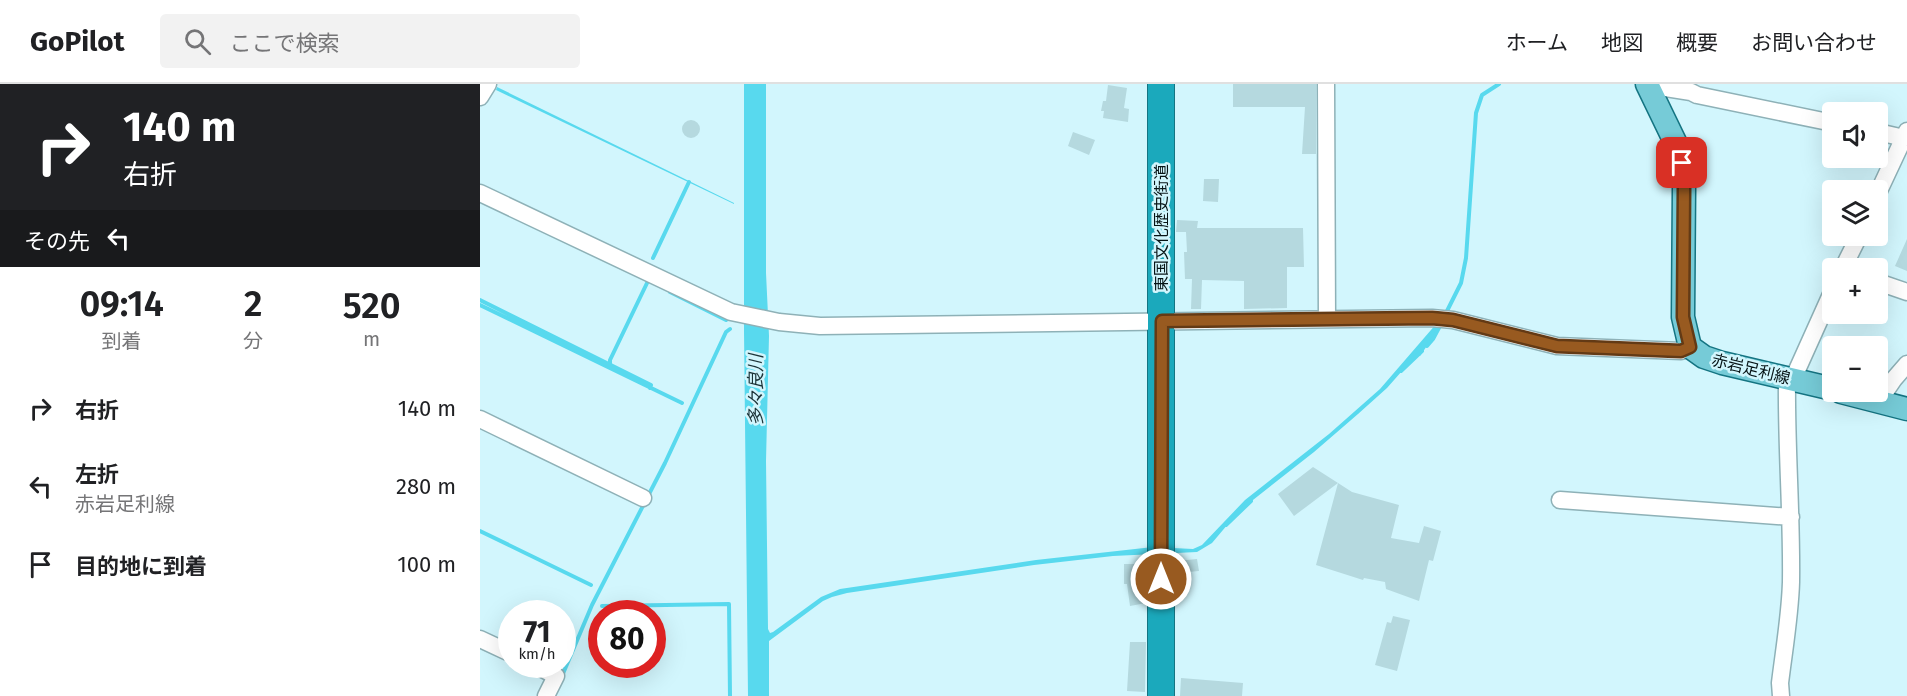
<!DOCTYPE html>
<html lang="ja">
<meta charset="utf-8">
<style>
body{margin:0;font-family:"Fira Sans","Noto Sans JP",sans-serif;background:#f2f2f2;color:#202124;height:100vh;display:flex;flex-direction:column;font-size:22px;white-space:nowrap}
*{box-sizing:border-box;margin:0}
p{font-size:20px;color:#757577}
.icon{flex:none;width:33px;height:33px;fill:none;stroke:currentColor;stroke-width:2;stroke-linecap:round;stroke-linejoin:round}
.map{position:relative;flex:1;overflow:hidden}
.drawer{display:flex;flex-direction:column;background:#fff;width:480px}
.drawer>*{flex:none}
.banner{background:#202124;color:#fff;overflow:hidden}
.fabs{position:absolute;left:1342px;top:18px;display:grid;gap:12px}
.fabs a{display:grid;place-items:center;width:66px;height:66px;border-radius:6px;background:#fff;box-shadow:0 6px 24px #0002;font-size:30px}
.speed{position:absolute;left:18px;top:516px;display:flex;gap:12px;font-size:30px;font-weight:700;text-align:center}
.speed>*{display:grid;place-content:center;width:78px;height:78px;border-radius:50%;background:#fff;box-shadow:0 6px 24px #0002;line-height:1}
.speed small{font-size:15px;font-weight:400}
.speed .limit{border:9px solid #d22;background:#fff;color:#111}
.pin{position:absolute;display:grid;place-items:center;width:51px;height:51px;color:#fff;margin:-26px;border-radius:12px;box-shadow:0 3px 9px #0006}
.me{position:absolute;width:66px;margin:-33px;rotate:0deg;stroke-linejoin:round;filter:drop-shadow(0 0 4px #0008)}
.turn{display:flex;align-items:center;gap:21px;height:126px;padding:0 24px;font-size:27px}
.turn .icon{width:78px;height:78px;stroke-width:2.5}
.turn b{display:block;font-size:42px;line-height:51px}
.then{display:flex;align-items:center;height:57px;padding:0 24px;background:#0003;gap:12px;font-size:22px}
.eta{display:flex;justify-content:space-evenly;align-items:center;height:102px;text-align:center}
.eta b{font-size:36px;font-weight:600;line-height:42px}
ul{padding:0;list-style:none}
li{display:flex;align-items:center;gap:18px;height:78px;padding:0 24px}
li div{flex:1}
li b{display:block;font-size:22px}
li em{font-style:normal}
header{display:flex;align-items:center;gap:36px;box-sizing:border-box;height:84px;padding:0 30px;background:#fff;border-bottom:2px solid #e0e0e0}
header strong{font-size:28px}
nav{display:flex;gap:33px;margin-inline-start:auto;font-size:21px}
.search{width:420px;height:54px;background:#f2f2f2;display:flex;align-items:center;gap:15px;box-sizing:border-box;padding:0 21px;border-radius:6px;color:#757577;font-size:22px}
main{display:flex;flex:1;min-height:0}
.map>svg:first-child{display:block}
.water{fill:#58d9ee}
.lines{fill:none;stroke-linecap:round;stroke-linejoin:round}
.stream{stroke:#58d9ee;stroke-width:4}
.building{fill:#b5d9df}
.minor-casing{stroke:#8eb1b7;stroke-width:19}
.major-casing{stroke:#147482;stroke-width:25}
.highway-casing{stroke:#147482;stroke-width:28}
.minor{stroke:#fff;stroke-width:16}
.major{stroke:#76cbd7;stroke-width:22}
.highway{stroke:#1ba9bc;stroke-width:26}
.route-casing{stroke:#633a15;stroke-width:15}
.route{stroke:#985a20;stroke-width:10}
.labels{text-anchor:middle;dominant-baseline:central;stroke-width:5;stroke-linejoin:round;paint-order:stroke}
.street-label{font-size:16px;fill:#061315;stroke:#d2f6fd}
.water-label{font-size:18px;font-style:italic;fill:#1b3236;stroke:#d2f6fd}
</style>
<header>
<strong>GoPilot</strong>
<div class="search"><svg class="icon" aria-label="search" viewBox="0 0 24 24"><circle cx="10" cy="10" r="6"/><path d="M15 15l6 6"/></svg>ここで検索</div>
<nav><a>ホーム</a><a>地図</a><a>概要</a><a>お問い合わせ</a></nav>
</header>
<main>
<section class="drawer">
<div class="banner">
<div class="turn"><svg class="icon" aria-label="right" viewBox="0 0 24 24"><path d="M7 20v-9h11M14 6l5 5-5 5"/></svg><div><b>140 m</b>右折</div></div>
<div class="then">その先<svg class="icon" aria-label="left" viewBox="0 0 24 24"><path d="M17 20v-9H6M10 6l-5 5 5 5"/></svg></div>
</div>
<div class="eta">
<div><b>09:14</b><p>到着</p></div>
<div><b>2</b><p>分</p></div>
<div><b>520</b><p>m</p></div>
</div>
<ul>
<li><svg class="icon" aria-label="right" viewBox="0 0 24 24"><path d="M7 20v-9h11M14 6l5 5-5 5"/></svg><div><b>右折</b></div><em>140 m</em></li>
<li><svg class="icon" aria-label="left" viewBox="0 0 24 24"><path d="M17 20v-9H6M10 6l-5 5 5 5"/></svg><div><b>左折</b><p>赤岩足利線</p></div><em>280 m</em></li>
<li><svg class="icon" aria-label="arrive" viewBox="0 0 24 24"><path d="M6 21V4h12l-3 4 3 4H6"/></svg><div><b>目的地に到着</b></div><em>100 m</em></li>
</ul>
</section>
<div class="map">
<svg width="1427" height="612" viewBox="0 0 1427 612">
<rect width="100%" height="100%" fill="#d2f6fd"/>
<!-- water -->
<path class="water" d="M 264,0 L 286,0 L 286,189 L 289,252 L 286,377 L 288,545 L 290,549 L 293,548 L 341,513 L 360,505 L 556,476 L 673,463 L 713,465 L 722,461 L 765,416 L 849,350 L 900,305 L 957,239 L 962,240 L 940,272 L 937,270 L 907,304 L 878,330 L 834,368 L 759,427 L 732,459 L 717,468 L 633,472 L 554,481 L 367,509 L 352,513 L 343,517 L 289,557 L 289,612 L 268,612 L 264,247 Z
M 17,3 L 254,119 L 254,120 L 16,6 Z"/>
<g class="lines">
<!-- stream -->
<path class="stream" d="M 173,174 L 209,98
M 190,208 L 246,236
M 0,216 L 171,301 L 170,304
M 0,221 L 202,319
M 965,231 L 981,199 L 986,174 L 996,29 L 1002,11 L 1019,0
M 947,262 L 953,255 L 961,240
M 130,280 L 130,276 L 168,197
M 921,287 L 942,267
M 746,441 L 771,417
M 0,447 L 111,501
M 122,522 L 249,520 L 250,612
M 82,592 L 112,521 L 185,379 L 246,248 L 250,245"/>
</g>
<!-- building -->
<path class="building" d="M 753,0 L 836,0 L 836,70 L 822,70 L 825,23 L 753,23 Z
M 628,1 L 647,4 L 644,24 L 649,25 L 648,38 L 623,34 L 624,27 L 621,27 L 623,17 L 626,17 Z
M202 45a9 9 0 1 1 18 0a9 9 0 1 1-18 0Z
M 593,48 L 615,56 L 609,71 L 588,62 Z
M 724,95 L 739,95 L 738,118 L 723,117 Z
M 697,136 L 718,137 L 717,144 L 823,144 L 824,183 L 807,183 L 807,224 L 764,225 L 764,197 L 722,196 L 721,225 L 711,225 L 712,195 L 705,195 L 704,168 L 707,168 L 706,148 L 696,148 Z
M 1427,155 L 1427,187 L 1415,182 Z
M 833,383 L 858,399 L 814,432 L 798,410 Z
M 858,399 L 872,408 L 919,421 L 911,454 L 939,459 L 944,442 L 961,447 L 953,477 L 949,476 L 939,517 L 906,505 L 905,498 L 884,494 L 883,496 L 836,481 Z
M 717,475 L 719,487 L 698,489 L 697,477 Z
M 644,480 L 666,480 L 666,519 L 650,522 L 647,500 L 644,500 Z
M 913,532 L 930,536 L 917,587 L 895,581 L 907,538 L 911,539 Z
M 650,558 L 666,558 L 665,608 L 647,607 Z
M 701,594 L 763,599 L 762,612 L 700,612 Z"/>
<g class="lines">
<!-- minor casing -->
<g class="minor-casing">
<path id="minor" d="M 846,0 L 847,235
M 1167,1 L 1211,8 L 1217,11 L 1353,39
M 0,13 L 8,0
M 1398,48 L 1424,54
M 0,109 L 251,228 L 299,238 L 340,242 L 952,234 L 973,236 L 1077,262 L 1201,267 L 1210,263
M 1398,109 L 1427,47
M 1363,184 L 1379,152
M 1398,198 L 1427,208
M 1313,295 L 1353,206
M 1399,317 L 1414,295 L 1427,280
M 0,335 L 163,414
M 1080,416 L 1311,433
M 0,555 L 32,570
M 53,580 L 76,592 L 66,612
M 1301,612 L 1300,599 C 1304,566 1310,532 1311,498 C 1312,430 1306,362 1307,294"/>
</g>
<!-- major casing -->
<g class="major-casing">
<path id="major" d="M 1167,0 L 1197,62 L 1202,79 L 1204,104 L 1203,233 L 1210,263 L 1224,273 L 1242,279 L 1353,305
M 1361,308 L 1427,325"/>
</g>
<!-- highway casing -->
<g class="highway-casing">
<path id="highway" d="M 681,0 L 681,612"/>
</g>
<!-- minor -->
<use href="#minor" class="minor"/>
<!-- major -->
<use href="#major" class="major"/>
<!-- highway -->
<use href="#highway" class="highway"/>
</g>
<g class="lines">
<!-- route casing -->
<g class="route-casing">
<path id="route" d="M 681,495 L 682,237 L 952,234 L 973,236 L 1077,262 L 1201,267 L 1210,263 L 1203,233 L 1204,104 L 1202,79"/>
</g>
<!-- route -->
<use href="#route" class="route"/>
</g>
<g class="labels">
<!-- street labels -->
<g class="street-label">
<text transform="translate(681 144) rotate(-90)">東国文化歴史街道</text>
<text transform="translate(1271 285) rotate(14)">赤岩足利線</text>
</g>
<!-- water labels -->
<g class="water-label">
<text transform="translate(276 306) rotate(-90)">多々良川</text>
</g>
</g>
</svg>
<div class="fabs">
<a><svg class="icon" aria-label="sound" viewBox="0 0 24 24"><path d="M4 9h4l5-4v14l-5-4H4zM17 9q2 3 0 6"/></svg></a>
<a><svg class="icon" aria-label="layers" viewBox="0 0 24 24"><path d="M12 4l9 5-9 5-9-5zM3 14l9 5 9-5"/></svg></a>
<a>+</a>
<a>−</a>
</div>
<div class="speed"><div>71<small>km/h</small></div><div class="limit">80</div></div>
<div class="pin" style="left:1202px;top:79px;background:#d93025"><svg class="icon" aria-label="arrive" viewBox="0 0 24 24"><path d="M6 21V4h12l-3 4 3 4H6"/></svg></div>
<svg class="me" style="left:681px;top:495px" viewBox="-20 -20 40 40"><circle r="17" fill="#985a20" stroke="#fff" stroke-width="3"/><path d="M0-11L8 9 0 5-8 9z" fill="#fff"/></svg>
</div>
</main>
